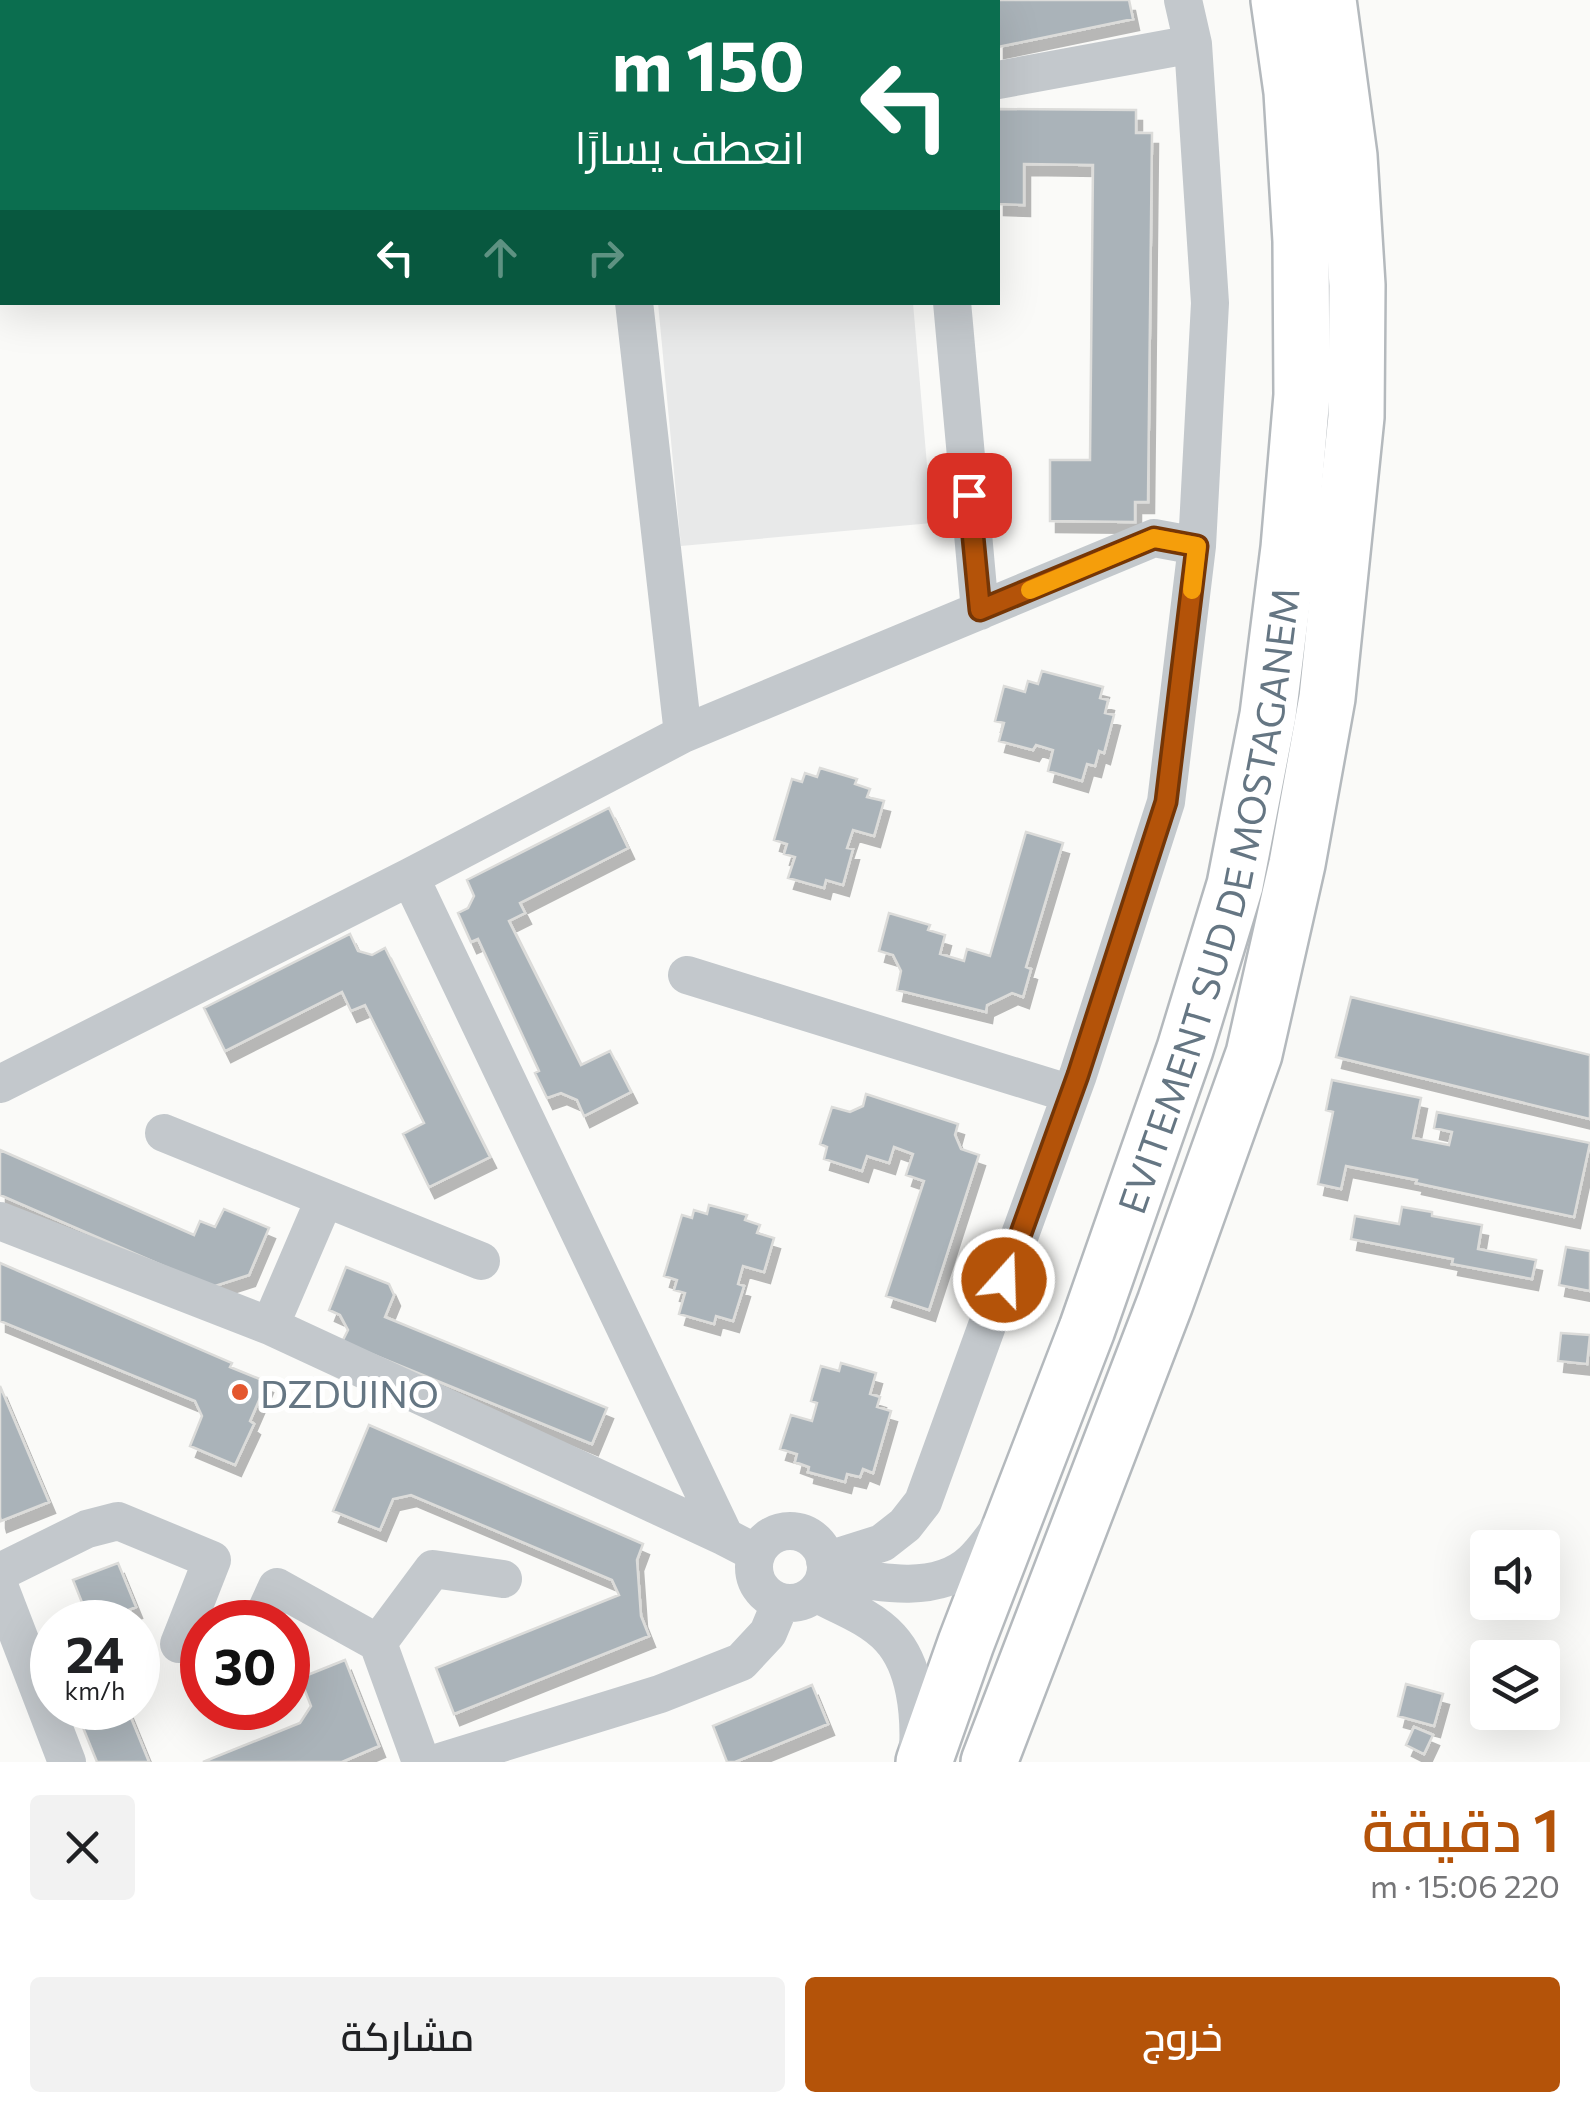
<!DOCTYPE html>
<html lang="ar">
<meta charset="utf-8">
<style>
body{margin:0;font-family:Commissioner,Cairo,sans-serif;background:#f2f2f2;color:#202124;direction:rtl;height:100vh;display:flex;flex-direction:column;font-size:38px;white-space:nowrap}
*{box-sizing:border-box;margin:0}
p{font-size:32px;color:#757577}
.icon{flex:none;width:55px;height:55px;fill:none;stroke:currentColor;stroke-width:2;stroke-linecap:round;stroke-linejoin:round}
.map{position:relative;height:1762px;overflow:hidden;direction:ltr}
.side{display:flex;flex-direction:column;background:#fff;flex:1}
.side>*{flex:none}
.guide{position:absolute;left:0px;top:0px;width:1000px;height:305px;box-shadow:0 10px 40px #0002;direction:rtl;background:#0b6e4f;color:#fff;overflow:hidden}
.buttons{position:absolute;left:1470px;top:1530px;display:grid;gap:20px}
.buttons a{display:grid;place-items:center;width:90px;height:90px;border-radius:10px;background:#fff;box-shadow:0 10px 40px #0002;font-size:50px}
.speed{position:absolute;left:30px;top:1600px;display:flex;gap:20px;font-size:50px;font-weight:700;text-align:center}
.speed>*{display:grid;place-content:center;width:130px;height:130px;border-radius:50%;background:#fff;box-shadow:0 10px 40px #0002;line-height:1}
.speed small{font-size:25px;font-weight:400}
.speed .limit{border:15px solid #d22;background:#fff;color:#111}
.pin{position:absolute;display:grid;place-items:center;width:85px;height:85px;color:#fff;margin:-42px;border-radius:20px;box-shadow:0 5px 15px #0006}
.me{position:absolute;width:110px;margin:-55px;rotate:20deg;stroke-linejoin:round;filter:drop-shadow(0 0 8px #0008)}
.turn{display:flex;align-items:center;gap:35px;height:210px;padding:0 30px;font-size:45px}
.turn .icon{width:130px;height:130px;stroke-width:2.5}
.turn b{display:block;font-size:70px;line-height:85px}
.lanes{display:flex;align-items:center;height:95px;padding:0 30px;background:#0003;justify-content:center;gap:50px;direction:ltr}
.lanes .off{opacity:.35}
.round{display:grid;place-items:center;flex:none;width:105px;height:105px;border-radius:10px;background:#f2f2f2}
.summary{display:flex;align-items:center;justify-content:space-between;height:170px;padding:0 30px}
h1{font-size:60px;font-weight:600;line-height:75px;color:#b45309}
.cta{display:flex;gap:20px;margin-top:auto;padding:20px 30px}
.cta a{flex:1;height:115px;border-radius:10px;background:#b45309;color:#fff;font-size:40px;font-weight:600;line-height:115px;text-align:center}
.cta a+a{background:#f2f2f2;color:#202124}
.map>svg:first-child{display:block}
.built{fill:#e8e9e9}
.building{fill:#aab3b9;stroke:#dcdcda;stroke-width:2.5;filter:url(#shadow)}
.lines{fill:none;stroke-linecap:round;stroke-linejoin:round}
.highway-casing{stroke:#b4b9bd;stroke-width:60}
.minor{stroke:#c3c8cc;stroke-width:38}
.highway{stroke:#fff;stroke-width:55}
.route-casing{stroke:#753606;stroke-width:25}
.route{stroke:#b45309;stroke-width:18}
.slow{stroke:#f59e0b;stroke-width:18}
.poi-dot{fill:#e4572e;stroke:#fff;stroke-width:4}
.labels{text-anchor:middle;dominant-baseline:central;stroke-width:10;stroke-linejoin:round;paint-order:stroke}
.street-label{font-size:38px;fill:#657683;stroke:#fff}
.poi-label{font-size:38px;fill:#657683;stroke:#fff;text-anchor:start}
</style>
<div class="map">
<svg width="1590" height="1762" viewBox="0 0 1590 1762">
<defs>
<filter id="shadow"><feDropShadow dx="6" dy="11" stdDeviation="0" flood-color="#0004"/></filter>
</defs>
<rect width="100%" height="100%" fill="#fafaf8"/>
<!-- built -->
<path class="built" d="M 658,303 L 913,303 L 932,523 L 681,546 Z"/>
<!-- building -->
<path class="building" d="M 787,0 L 861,0 L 861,2 L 765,2 Z
M 979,0 L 1129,0 L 1133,19 L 998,47 L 998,2 L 980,2 Z
M 998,109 L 1136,110 L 1136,133 L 1152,133 L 1148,502 L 1135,502 L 1135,522 L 1050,521 L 1050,460 L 1090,460 L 1093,165 L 1024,164 L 1024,205 L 998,204 Z
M 1042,671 L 1103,687 L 1100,698 L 1108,700 L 1105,713 L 1114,715 L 1104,753 L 1099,751 L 1095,766 L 1087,764 L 1082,781 L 1048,771 L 1053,750 L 1036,745 L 1033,750 L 999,741 L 1004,723 L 995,721 L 1004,686 L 1025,692 L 1028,681 L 1038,684 Z
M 820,768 L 857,779 L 855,784 L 870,789 L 867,797 L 884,801 L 874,836 L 853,830 L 847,848 L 853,849 L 843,885 L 826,880 L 824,888 L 788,878 L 795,857 L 784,854 L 787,844 L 774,840 L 792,779 L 802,782 L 805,773 L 817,777 Z
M 609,808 L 628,848 L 520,903 L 525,913 L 509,921 L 581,1065 L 610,1051 L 631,1092 L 584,1116 L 577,1100 L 561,1093 L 547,1098 L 535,1073 L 539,1071 L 478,939 L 471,942 L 458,913 L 468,908 L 474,896 L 467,880 Z
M 1026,832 L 1063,843 L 1026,967 L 1031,969 L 1023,997 L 1012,993 L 987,1005 L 986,1012 L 897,990 L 901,971 L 893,955 L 879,951 L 889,913 L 930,925 L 928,930 L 945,935 L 940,954 L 964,961 L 967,949 L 990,956 Z
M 350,934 L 358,951 L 372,955 L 385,948 L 490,1157 L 429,1187 L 403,1134 L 424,1123 L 365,1005 L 351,1011 L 342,992 L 225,1051 L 204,1008 Z
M 1351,997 L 1590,1055 L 1590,1119 L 1336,1057 Z
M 1332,1080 L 1421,1098 L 1413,1138 L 1449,1145 L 1452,1132 L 1434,1128 L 1437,1112 L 1590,1143 L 1574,1217 L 1416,1183 L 1417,1180 L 1346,1166 L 1341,1189 L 1318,1184 L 1333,1112 L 1326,1110 Z
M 866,1094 L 958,1124 L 955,1135 L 961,1149 L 979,1155 L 929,1310 L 886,1296 L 924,1181 L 906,1175 L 913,1154 L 894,1147 L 889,1163 L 867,1156 L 862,1171 L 824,1159 L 827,1147 L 820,1144 L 832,1107 L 850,1112 L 863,1106 Z
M 0,1150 L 194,1235 L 200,1221 L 215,1227 L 224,1209 L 269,1228 L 249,1275 L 212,1287 L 0,1195 Z
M 709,1205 L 747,1215 L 745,1220 L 760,1225 L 757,1233 L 774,1238 L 764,1272 L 743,1266 L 738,1284 L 744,1286 L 733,1321 L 716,1316 L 714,1324 L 679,1314 L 685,1293 L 674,1290 L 677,1280 L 664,1276 L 682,1215 L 692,1218 L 694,1210 L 707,1214 Z
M 1402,1207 L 1432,1212 L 1432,1216 L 1482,1225 L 1478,1249 L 1536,1260 L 1532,1279 L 1452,1264 L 1453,1259 L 1351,1239 L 1355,1216 L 1399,1224 Z
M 1566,1247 L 1590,1251 L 1590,1291 L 1559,1285 Z
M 0,1263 L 232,1363 L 230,1367 L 267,1382 L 250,1421 L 254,1424 L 235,1465 L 190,1446 L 202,1416 L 195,1401 L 0,1321 Z
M 346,1267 L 389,1284 L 394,1295 L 385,1317 L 607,1408 L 592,1444 L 342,1342 L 348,1330 L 340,1315 L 329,1310 Z
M 1561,1333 L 1590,1335 L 1587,1364 L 1558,1361 Z
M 841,1363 L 876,1373 L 870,1394 L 880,1397 L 877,1407 L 891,1411 L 873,1473 L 863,1469 L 860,1477 L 847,1474 L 845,1482 L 808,1472 L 809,1467 L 795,1462 L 797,1454 L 780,1449 L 791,1415 L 812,1421 L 817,1403 L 811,1401 L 821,1366 L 839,1371 Z
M 0,1386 L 49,1502 L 1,1521 L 0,1517 Z
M 369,1425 L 643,1544 L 637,1560 L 641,1616 L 649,1636 L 454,1714 L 436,1668 L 619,1595 L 612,1580 L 411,1495 L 393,1499 L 380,1530 L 333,1511 Z
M 118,1563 L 136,1607 L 109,1618 L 106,1622 L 78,1622 L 85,1610 L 73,1580 Z
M 345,1660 L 379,1746 L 342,1762 L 203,1762 L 300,1723 L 311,1706 L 300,1678 Z
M 1406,1684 L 1443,1694 L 1434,1726 L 1398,1716 Z
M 812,1685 L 828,1724 L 735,1762 L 727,1762 L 713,1726 Z
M 75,1708 L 127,1708 L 149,1762 L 97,1762 Z
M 1414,1727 L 1433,1735 L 1424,1754 L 1406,1745 Z"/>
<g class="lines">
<!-- highway casing -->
<g class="highway-casing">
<g id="highway">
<path id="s1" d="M 924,1762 L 966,1643 L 1087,1329 L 1185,1049 L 1235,885 L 1268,715 L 1289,548 L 1302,395 L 1301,241 L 1292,92 L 1279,0"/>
<path d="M 989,1762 L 1165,1303 L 1254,1054 L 1297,864 L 1327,698 L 1356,417 L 1357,285 L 1349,156 L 1328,0"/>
</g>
</g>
<!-- minor -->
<path class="minor" d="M 601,0 L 601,2
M 921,0 L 921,2
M 998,80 L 1193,44
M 634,302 L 683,734
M 952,302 L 980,611
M 410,877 L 725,1537 L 756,1553
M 687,975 L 1071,1094
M 0,1084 L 410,877 L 683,734 L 1154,538 L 1197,546
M 164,1133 L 481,1261
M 0,1221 L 270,1326 L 725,1537
M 270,1326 L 325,1198
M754 1567a36 36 0 1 1 72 0a36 36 0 1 1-72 0Z
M 825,1561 L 882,1543 L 905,1525 L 923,1502 L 1078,1075 L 1166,802 L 1197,546 L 1210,303 L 1193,44 L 1183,0
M 0,1572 L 87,1529 L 118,1521 L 212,1560 L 179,1644
M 826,1573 C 871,1581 935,1597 972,1562 C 982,1553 990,1541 998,1531
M 0,1588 L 67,1762
M 815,1593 C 840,1606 871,1617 890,1638 C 916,1666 920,1715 918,1751
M 261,1622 L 277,1587 L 378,1643 L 421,1762
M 378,1643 L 433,1569 L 503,1579
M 440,1762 L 660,1694 L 741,1662 L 768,1633 L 781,1602"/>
<!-- highway -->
<use href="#highway" class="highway"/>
</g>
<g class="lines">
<!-- route casing -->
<g class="route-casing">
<path id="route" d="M 969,495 L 980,610 L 1154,538 L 1197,546 L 1166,802 L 1078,1075 L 1004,1280"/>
</g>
<!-- route -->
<use href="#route" class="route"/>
<!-- slow -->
<path class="slow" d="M 1030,590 L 1154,538 L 1197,546 L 1192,590"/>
</g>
<!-- markers -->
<circle class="poi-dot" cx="240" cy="1392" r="10"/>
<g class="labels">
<!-- street labels -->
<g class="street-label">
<text stroke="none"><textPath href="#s1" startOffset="910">EVITEMENT SUD DE MOSTAGANEM</textPath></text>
</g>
<!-- poi labels -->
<g class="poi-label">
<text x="260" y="1392">DZDUINO</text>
</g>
</g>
</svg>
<div class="buttons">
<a><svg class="icon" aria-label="sound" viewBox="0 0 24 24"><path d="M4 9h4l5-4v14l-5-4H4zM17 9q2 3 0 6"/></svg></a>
<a><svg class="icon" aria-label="layers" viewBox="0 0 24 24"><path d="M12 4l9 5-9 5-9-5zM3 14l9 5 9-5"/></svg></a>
</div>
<div class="speed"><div>24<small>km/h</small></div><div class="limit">30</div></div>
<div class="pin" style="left:969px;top:495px;background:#d93025"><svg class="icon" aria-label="arrive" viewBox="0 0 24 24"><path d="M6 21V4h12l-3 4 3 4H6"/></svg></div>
<svg class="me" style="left:1004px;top:1280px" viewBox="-20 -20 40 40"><circle r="17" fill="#b45309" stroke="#fff" stroke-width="3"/><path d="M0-11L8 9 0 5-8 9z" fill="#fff"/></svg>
<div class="guide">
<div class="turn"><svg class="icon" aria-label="left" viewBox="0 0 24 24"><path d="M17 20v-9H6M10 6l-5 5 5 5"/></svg><div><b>150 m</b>انعطف يسارًا</div></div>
<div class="lanes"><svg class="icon" aria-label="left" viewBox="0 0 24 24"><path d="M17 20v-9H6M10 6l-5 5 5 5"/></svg><svg class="icon off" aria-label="ahead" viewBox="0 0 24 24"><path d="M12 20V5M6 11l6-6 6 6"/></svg><svg class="icon off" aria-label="right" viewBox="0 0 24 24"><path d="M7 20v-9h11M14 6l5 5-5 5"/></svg></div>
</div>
</div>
<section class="side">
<div class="summary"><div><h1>1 دقيقة</h1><p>220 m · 15:06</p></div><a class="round"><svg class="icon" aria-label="close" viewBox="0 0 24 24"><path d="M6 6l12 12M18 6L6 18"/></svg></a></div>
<div class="cta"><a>خروج</a><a>مشاركة</a></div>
</section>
